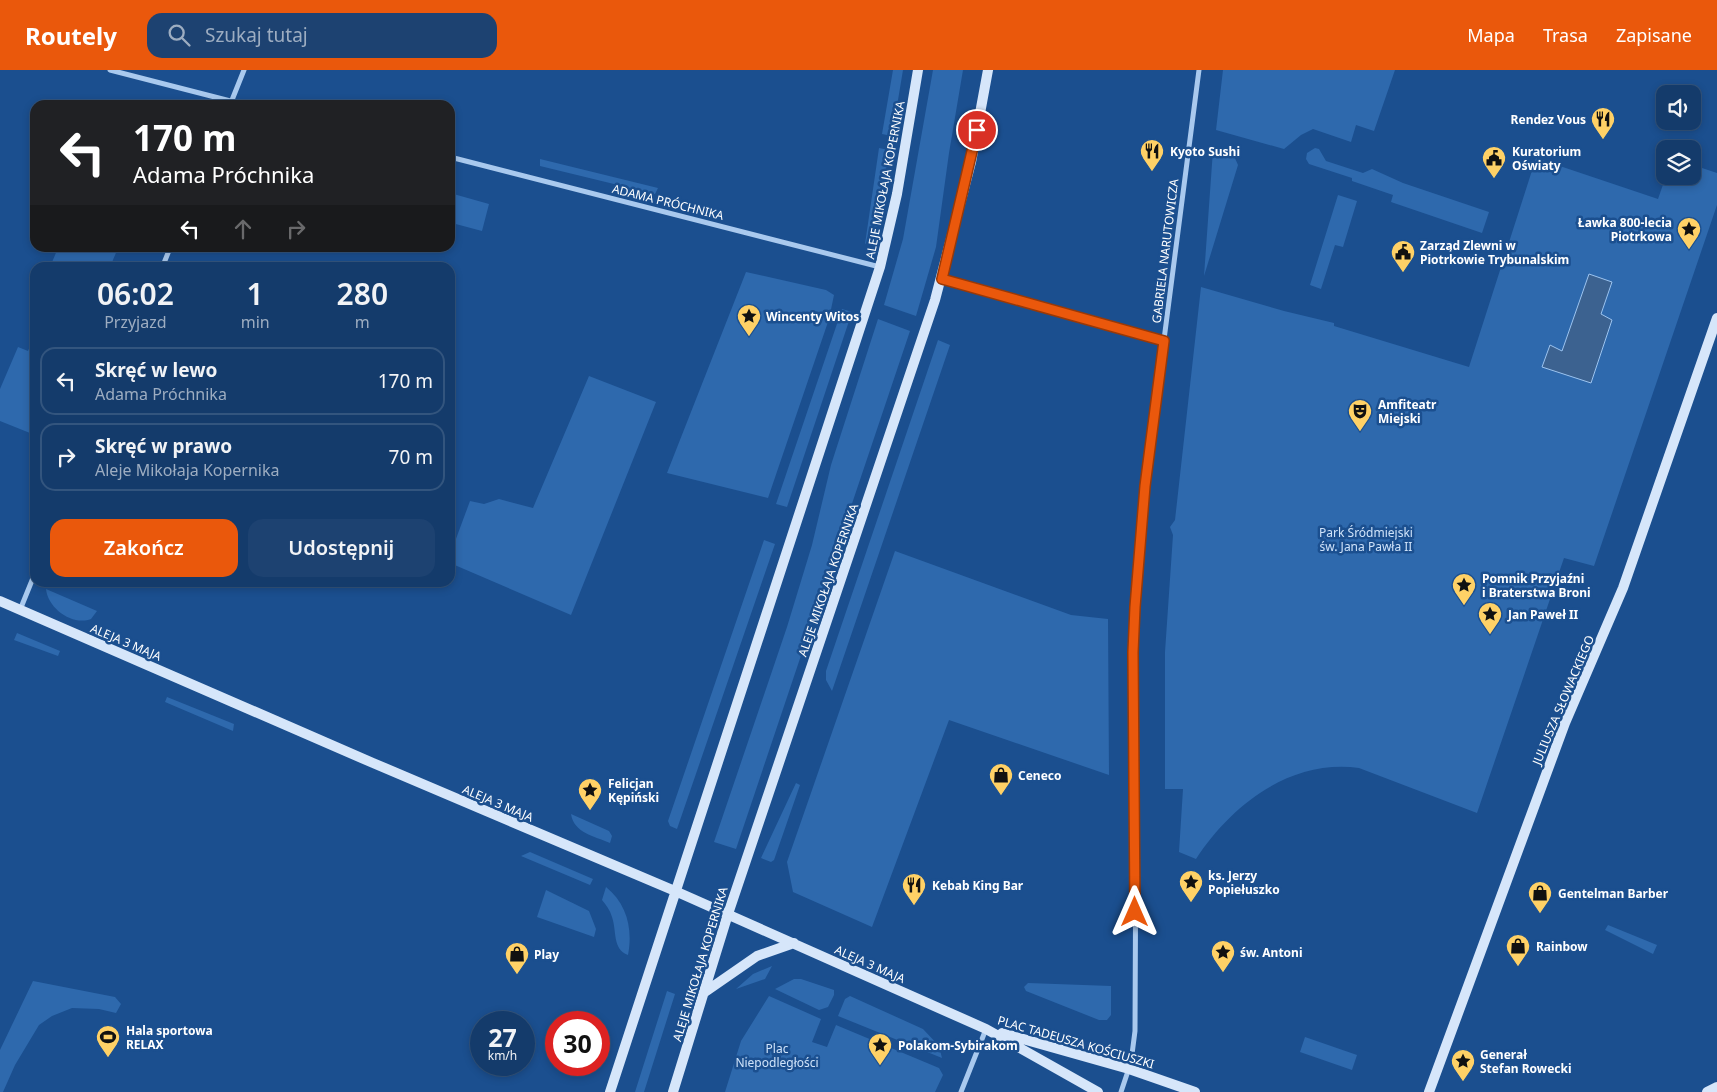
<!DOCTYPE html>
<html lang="pl">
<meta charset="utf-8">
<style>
body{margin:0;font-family:"Noto Sans",sans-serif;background:#1d4271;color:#f1f3f6;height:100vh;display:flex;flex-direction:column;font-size:19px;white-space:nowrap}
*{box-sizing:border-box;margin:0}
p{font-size:16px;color:#9dadc1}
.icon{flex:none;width:28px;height:28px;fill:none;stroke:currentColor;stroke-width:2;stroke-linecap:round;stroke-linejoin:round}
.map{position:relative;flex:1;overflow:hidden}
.details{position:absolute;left:30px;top:192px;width:425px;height:325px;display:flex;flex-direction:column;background:#143b6b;border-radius:15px;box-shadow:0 2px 8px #0003,0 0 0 1px #33557e}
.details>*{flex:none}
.hud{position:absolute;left:30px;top:30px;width:425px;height:152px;border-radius:15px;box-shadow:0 2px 8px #0003,0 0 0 1px #33557e;background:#202124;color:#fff;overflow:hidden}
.controls{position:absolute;left:1656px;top:15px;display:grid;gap:10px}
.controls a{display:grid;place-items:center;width:45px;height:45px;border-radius:10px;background:#143b6b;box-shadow:0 2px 8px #0003,0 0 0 1px #33557e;font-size:25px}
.speed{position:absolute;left:470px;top:941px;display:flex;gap:10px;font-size:25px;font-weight:700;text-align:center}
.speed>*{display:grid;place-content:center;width:65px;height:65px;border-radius:50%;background:#143b6b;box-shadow:0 2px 8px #0003,0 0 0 1px #33557e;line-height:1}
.speed small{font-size:12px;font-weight:400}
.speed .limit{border:8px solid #d22;background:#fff;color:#111}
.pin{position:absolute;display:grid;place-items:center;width:42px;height:42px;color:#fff;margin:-21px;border:2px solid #fff;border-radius:50%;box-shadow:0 1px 5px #0007}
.me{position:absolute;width:55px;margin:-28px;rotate:0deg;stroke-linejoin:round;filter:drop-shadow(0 0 4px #0008)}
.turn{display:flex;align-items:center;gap:18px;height:105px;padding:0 20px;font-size:22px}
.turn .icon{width:65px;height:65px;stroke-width:2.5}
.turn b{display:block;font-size:35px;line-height:42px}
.lanes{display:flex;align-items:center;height:48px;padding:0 20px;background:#0003;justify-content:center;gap:25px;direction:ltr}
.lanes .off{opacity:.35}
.eta{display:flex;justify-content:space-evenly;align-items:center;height:85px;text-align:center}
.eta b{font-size:30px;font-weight:600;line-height:35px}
.primary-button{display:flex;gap:10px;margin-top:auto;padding:10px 20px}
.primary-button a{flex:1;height:58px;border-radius:15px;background:#ea580c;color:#fff;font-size:20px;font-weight:600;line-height:58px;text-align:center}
.primary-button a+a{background:#1d4271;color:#f1f3f6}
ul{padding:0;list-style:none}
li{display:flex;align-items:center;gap:15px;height:68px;margin:0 10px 8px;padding:0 10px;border:2px solid #33557e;border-radius:15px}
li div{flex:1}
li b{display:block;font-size:19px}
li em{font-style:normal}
header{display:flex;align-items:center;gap:30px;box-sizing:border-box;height:70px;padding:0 25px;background:#ea580c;color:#fff}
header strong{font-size:24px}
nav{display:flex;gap:28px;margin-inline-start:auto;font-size:18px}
.search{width:350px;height:45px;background:#1d4271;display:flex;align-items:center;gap:12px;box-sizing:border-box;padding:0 18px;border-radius:15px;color:#9dadc1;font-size:19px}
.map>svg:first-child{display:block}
.green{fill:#2e69ad}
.water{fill:#3c6290;stroke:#9cc4f0}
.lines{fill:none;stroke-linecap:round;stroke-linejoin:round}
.street{stroke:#a9c9ee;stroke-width:5}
.secondary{stroke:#d6e6fa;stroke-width:10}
.route-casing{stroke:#983908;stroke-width:12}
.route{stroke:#ea580c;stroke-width:9}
.labels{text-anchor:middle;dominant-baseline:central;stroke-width:5;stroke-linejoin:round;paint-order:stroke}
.poi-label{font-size:12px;font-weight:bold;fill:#fff;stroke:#1b4f8f;text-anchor:start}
.street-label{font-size:12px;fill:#fff;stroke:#1b4f8f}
.park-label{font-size:12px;fill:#cfe3fa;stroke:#1b4f8f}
</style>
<header>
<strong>Routely</strong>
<div class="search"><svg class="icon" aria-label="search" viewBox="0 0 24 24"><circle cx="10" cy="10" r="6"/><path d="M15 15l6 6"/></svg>Szukaj tutaj</div>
<nav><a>Mapa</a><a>Trasa</a><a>Zapisane</a></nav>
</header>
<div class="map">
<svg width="1717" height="1022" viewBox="0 0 1717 1022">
<rect width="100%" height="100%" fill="#1b4f8f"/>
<!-- green -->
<path class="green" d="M 893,0 L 903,0 L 892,66 L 882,64 Z
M 933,0 L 963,0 L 949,83 L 936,177 L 916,246 L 884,235 L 903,169 Z
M 1223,0 L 1395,0 L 1374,61 L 1356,55 L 1351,72 L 1313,59 L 1301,65 L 1284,79 L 1216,60 Z
M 879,78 L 889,80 L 877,159 L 874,167 L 865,174 Z
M 1315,78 L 1319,79 L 1326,91 L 1363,103 L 1372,99 L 1403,113 L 1489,142 L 1482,163 L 1391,132 L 1393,125 L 1352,111 L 1352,108 L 1309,94 L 1306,89 L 1307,83 Z
M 1213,80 L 1234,86 L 1238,95 L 1204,206 Z
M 1536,88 L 1658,129 L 1666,106 L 1692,106 L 1693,95 L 1717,103 L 1717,135 L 1594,496 L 1564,488 L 1477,743 L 1359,698 C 1291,689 1232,734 1196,789 L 1179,782 L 1183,719 L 1165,719 L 1165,582 L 1173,465 L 1170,457 L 1175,450 L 1201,217 L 1284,241 L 1334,253 L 1334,256 L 1469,297 Z
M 540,89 L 658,118 L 655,124 L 540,96 Z
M 450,123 L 489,134 L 482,161 L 452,153 L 450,160 Z
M 1338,125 L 1357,131 L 1343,177 L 1335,175 L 1321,219 L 1310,215 Z
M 58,178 L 118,178 L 110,197 L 50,197 Z
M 746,202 L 826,220 L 834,225 L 829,249 L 768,428 L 667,403 Z
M 842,239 L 852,242 L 787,437 L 776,434 Z
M 878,249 L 910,261 L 736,779 L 714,772 L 787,557 L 812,475 L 831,395 Z
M 35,264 L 35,365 L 0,351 L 0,319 L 18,277 L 28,281 Z
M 938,270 L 950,275 L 832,621 L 826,610 L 826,601 Z
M 589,306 L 656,332 L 571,545 L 450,493 L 450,485 L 470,431 L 484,434 L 499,429 L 533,438 Z
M 764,470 L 775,474 L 677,759 L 670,756 L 668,751 Z
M 895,481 L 1071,545 L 1108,549 L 1109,705 L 949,650 L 872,857 L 793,822 L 787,792 Z
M 46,519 L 97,541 L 91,549 C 73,556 48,539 46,519 Z
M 17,563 L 60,581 L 58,586 L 14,570 Z
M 167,627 L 234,654 L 233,661 L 165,632 Z
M 796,713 L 800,715 L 774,790 L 771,792 L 761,788 Z
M 571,744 L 609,761 L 612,766 L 610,773 C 594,766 574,763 571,744 Z
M 530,782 L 593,809 L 590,815 L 521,786 Z
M 606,817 C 627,834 633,859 628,885 C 612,879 617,861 612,847 C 610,840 606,835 602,830 Z
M 546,820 L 589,841 L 596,859 L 594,867 L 537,847 Z
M 1608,855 L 1657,875 L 1653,884 L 1605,860 Z
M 772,896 L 765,909 L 736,919 L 753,904 Z
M 794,909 L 801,909 L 834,920 L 834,925 L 828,937 L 819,940 L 775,919 Z
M 33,911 L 115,927 L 121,934 L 116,943 L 99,939 L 72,938 L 52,946 L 39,955 L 15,995 L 3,1022 L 0,1022 L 0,980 Z
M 1028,913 L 1111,916 L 1111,945 L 1107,950 L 1099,950 L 1026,921 L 1024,917 Z
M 667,921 L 675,924 L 644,1022 L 635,1022 Z
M 769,926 L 821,949 L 812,972 L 827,977 L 836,955 L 939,998 L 943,1005 L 935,1022 L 725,1022 L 741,971 Z
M 850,926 L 923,959 L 939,976 L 942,988 L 838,946 L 845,929 Z
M 1305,967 L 1357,985 L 1352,1000 L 1300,982 Z"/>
<!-- water -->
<path class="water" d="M 1589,204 L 1612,212 L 1601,244 L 1612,250 L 1591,313 L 1542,297 L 1550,275 L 1562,281 Z"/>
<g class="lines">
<!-- street -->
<path class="street" d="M 110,0 L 246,35
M 230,35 L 244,0
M 450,87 L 880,197
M 162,198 L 170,178
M 941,209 L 1163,271
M 20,540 L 35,503
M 961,1022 L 986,959
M 1121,1022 L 1131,992 L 1135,961 L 1136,738 L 1133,582 L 1136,522 L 1145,416 L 1199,0"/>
<!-- secondary -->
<path class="secondary" d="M 0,531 L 373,693 L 675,821 L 986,959 L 1098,1022
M 705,922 L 757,886 L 794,873
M 1002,963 L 1129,999 L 1195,1022
M 610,1022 L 880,197 L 897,124 L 918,0
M 673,1022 L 728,844 L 935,230 L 971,92 L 988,0
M 1429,1022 L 1565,653 L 1623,518 L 1717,248
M 1707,1022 L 1717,1017"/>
</g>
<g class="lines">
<!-- route casing -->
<g class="route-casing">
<path id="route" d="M 977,60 L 942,209 L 1164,271 L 1145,416 L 1135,537 L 1133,582 L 1135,842"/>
</g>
<!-- route -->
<use href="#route" class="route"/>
</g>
<!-- icons -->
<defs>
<g id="restaurant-pin" transform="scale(1.25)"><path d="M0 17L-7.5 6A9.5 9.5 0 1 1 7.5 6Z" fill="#ffd166" stroke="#1b4f8f"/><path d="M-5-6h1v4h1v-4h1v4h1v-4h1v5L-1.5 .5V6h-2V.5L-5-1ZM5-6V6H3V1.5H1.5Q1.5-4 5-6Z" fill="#111"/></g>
<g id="civic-pin" transform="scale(1.25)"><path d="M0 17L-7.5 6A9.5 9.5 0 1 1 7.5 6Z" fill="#ffd166" stroke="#1b4f8f"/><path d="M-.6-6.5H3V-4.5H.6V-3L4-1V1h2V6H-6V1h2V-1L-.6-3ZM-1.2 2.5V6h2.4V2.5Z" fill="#111"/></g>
<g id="sight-pin" transform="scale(1.25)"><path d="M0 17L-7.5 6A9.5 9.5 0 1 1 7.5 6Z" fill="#ffd166" stroke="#1b4f8f"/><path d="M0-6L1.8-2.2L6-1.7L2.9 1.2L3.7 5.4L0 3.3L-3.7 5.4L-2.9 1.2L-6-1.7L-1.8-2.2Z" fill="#111"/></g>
<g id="theatre-pin" transform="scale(1.25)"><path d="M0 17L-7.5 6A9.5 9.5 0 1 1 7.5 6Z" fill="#ffd166" stroke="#1b4f8f"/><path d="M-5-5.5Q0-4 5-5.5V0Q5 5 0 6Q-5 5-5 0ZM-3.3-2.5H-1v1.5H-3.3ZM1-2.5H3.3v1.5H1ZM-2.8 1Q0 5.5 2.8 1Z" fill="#111"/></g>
<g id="shop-pin" transform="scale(1.25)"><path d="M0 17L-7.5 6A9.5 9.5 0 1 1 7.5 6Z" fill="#ffd166" stroke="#1b4f8f"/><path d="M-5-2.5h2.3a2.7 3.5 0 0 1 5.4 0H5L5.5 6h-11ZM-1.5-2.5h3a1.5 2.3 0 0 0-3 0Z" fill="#111"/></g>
<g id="stadium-pin" transform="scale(1.25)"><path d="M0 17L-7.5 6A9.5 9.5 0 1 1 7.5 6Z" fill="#ffd166" stroke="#1b4f8f"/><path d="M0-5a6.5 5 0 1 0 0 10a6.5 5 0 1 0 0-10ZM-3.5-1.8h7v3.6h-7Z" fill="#111"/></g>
</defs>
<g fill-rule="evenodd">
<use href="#restaurant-pin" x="1603" y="49"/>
<use href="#restaurant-pin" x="1152" y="81"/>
<use href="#civic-pin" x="1494" y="88"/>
<use href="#sight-pin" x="1689" y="159"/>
<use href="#civic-pin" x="1403" y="182"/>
<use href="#sight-pin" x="749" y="246"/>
<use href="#theatre-pin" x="1360" y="341"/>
<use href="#sight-pin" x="1464" y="515"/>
<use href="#sight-pin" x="1490" y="544"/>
<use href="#shop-pin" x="1001" y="705"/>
<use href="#sight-pin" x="590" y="720"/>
<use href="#sight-pin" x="1191" y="812"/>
<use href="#restaurant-pin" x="914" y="815"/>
<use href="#shop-pin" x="1540" y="823"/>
<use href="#shop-pin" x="1518" y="876"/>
<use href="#sight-pin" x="1223" y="882"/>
<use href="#shop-pin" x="517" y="884"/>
<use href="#stadium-pin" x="108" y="967"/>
<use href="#sight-pin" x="880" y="975"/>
<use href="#sight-pin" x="1463" y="991"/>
</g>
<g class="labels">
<!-- poi labels -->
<g class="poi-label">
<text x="1586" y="49" text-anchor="end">Rendez Vous</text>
<text x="1170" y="81">Kyoto Sushi</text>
<text x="1512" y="81">Kuratorium<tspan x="1512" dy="14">Oświaty</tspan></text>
<text x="1672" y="152" text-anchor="end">Ławka 800-lecia<tspan x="1672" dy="14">Piotrkowa</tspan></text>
<text x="1420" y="175">Zarząd Zlewni w<tspan x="1420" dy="14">Piotrkowie Trybunalskim</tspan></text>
<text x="766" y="246">Wincenty Witos</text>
<text x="1378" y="334">Amfiteatr<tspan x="1378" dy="14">Miejski</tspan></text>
<text x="1482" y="508">Pomnik Przyjaźni<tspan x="1482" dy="14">i Braterstwa Broni</tspan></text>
<text x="1508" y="544">Jan Paweł II</text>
<text x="1018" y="705">Ceneco</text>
<text x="608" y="713">Felicjan<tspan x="608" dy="14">Kępiński</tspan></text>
<text x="1208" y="805">ks. Jerzy<tspan x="1208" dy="14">Popiełuszko</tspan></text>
<text x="932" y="815">Kebab King Bar</text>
<text x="1558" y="823">Gentelman Barber</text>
<text x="1536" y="876">Rainbow</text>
<text x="1240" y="882">św. Antoni</text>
<text x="534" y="884">Play</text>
<text x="126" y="960">Hala sportowa<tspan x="126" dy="14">RELAX</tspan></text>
<text x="898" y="975">Polakom-Sybirakom</text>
<text x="1480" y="984">Generał<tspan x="1480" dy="14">Stefan Rowecki</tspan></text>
</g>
<!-- street labels -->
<g class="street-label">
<text transform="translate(885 110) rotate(-79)">ALEJE MIKOŁAJA KOPERNIKA</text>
<text transform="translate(668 132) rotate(14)">ADAMA PRÓCHNIKA</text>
<text transform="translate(1165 181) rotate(-83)">GABRIELA NARUTOWICZA</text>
<text transform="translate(828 510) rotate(-71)">ALEJE MIKOŁAJA KOPERNIKA</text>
<text transform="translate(126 572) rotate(23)">ALEJA 3 MAJA</text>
<text transform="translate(1563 630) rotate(-67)">JULIUSZA SŁOWACKIEGO</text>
<text transform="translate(498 733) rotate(23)">ALEJA 3 MAJA</text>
<text transform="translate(700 894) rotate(-73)">ALEJE MIKOŁAJA KOPERNIKA</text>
<text transform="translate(870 894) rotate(24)">ALEJA 3 MAJA</text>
<text transform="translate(1076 972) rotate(16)">PLAC TADEUSZA KOŚCIUSZKI</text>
</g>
<!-- park labels -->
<g class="park-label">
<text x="1366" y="462">Park Śródmiejski<tspan x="1366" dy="14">św. Jana Pawła II</tspan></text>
<text x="777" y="978">Plac<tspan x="777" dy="14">Niepodległości</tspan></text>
</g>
</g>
</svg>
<div class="controls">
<a><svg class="icon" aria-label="sound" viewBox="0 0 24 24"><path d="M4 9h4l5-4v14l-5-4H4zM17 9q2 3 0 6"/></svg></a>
<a><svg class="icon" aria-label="layers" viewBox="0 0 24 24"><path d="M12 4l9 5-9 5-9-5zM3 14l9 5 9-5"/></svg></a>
</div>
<div class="speed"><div>27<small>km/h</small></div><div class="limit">30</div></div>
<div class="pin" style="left:977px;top:60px;background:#d93025"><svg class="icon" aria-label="arrive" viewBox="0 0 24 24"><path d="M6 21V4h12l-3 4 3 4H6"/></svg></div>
<svg class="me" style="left:1135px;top:842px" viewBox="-20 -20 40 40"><path d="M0-17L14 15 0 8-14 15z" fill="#ea580c" stroke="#fff" stroke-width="4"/></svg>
<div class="hud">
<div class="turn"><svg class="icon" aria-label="left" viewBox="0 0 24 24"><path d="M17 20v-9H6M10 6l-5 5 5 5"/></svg><div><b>170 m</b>Adama Próchnika</div></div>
<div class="lanes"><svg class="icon" aria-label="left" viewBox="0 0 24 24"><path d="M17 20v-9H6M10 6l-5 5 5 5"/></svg><svg class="icon off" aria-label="ahead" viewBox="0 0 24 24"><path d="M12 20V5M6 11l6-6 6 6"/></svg><svg class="icon off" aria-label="right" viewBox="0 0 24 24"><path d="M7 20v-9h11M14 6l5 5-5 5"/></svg></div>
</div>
<section class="details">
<div class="eta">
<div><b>06:02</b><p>Przyjazd</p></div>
<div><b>1</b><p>min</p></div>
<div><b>280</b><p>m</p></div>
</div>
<ul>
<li><svg class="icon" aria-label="left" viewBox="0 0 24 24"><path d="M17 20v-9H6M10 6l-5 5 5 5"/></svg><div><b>Skręć w lewo</b><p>Adama Próchnika</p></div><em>170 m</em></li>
<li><svg class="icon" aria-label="right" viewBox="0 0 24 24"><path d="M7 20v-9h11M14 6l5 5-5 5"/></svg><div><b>Skręć w prawo</b><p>Aleje Mikołaja Kopernika</p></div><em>70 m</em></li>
</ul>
<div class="primary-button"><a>Zakończ</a><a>Udostępnij</a></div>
</section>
</div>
